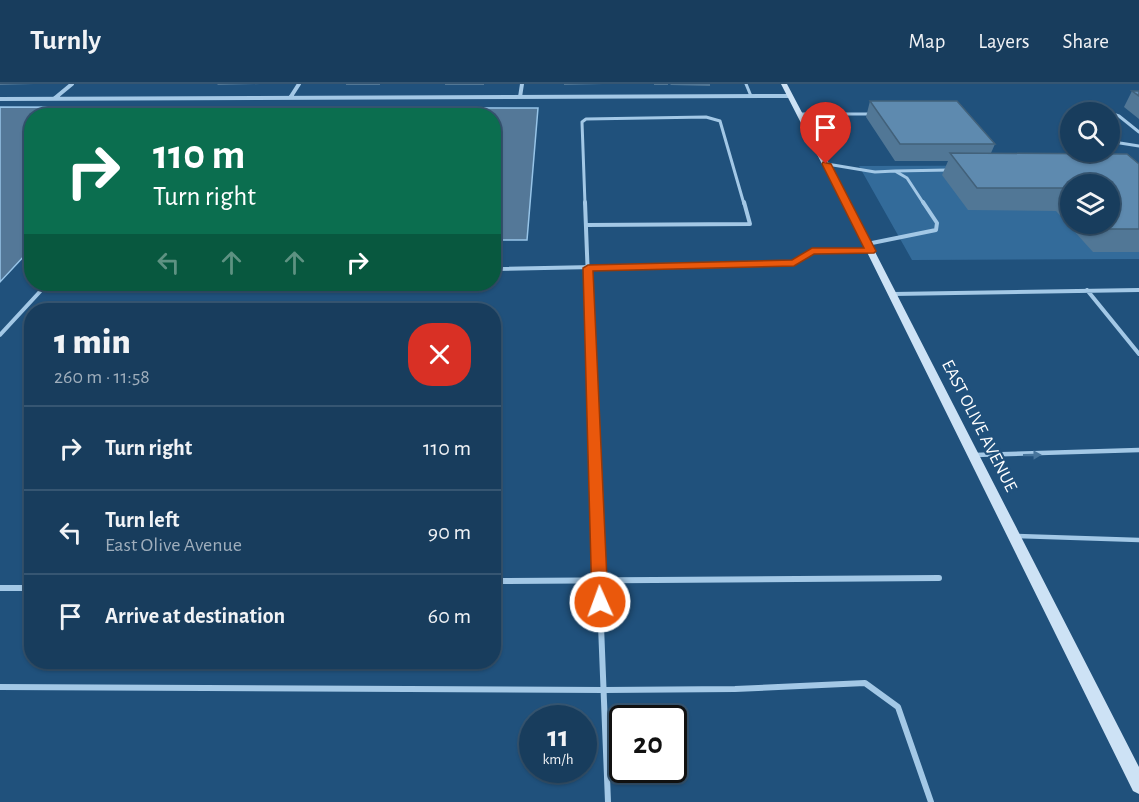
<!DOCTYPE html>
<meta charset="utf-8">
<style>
body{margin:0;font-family:"Alegreya Sans",sans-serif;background:#214463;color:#f1f3f6;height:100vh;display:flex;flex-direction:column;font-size:22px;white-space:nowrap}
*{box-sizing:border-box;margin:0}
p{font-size:20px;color:#9faebc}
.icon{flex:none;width:33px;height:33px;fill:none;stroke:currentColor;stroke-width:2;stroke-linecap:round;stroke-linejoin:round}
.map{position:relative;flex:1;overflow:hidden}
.drawer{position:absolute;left:24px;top:219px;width:477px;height:366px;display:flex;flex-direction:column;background:#183d5d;border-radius:24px;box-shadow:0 2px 4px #0004,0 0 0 2px #365672}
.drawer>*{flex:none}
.banner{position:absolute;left:24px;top:24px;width:477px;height:183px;border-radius:24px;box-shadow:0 2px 4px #0004,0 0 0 2px #365672;background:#0b6e4f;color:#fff;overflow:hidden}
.controls{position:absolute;left:1060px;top:18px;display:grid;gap:12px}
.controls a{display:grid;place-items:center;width:60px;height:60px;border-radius:50%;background:#183d5d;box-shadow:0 2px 4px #0004,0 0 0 2px #365672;font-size:30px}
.speed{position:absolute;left:519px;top:621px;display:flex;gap:12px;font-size:30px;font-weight:700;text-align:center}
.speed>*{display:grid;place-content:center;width:78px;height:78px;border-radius:50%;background:#183d5d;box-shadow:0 2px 4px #0004,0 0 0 2px #365672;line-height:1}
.speed small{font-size:15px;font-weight:400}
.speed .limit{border:3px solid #111;border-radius:9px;background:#fff;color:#111}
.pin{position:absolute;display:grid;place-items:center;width:51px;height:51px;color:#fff;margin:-62px -26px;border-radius:50% 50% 50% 0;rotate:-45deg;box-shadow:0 0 6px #0007}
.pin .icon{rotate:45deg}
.me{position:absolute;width:66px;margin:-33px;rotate:358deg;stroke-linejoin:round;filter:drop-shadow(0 0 4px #0008)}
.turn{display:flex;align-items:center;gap:21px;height:126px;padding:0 30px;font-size:27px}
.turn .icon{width:78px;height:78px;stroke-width:2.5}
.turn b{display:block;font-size:42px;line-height:51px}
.lanes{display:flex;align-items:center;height:57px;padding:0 30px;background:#0003;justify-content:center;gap:30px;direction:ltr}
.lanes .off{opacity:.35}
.round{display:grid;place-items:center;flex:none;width:63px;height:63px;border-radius:24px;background:#214463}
.overview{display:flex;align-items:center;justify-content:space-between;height:102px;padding:0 30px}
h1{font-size:36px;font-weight:800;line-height:45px}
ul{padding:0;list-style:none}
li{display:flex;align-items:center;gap:18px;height:84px;padding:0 30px;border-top:2px solid #365672}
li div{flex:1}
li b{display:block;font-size:22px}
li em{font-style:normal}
header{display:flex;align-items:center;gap:36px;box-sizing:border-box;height:84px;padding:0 30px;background:#183d5d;border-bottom:2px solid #365672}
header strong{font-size:28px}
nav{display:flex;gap:33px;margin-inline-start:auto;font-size:21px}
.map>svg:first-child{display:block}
.green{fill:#336b9a;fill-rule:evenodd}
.water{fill:#547898;stroke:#97c4e8;stroke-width:1.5}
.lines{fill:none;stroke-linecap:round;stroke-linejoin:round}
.service-far3{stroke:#a3c8e6;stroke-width:3}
.service-far2{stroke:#a3c8e6;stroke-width:4}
.service-far1{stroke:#a3c8e6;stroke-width:4.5}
.service{stroke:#a3c8e6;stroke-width:6}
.minor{stroke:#a3c8e6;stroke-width:4}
.secondary{fill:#cde2f5;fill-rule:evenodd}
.wall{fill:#517796;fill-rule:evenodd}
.building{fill:#5e8aaf;stroke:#42617a;stroke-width:1.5}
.oneway{fill:#47759c}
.route{fill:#ea580c;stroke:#983908;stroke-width:1.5}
.labels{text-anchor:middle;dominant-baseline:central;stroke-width:4.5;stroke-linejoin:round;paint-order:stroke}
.street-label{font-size:18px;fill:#fff;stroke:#20517c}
</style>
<header>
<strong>Turnly</strong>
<nav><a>Map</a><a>Layers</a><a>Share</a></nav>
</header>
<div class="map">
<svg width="1139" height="718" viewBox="0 0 1139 718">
<rect width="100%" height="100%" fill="#20517c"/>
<!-- green -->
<path class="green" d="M 1121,81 L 1139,98 L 1139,175 L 912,176 L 859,82 ZM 1071,100 L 1110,100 L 1110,140 L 1071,140 Z"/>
<!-- water -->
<path class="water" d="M 0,23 L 538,24 L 527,156 L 494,156 L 494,32 L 32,32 L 31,168 L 26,170 L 0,198 Z"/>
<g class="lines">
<!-- service-far3 -->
<path class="service-far3" d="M 746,0 L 751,12
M 1110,29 L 1119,32 L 1139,48
M 799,30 L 872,30
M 1110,51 L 1120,59 L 1139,62
M 827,80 L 875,88 L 895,87 L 907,94 L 924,120
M 895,87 L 949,86
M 585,120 L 582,38 L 586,35 L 706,33 L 720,37 L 744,120"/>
<!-- service-far2 -->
<path class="service-far2" d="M 585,118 L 591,272
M 586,141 L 750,140 L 744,118
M 867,160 L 936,146 L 937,139 L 923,118
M 494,185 L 794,179 L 812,167 L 871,167
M 1087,206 L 1139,270
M 893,210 L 1139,206
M 0,251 L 47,200"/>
<!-- service-far1 -->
<path class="service-far1" d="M 591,271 L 598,468
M 974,371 L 1139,366
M 1017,452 L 1139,456"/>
<!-- service -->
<path class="service" d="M 598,466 L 608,718
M 494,497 L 939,494
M 0,504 L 32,504
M 0,603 L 604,606 L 735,605 L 865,599 L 898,623 L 931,718"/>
<!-- minor -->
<path class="minor" d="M 520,13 L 522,0
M 55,14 L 72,0
M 290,14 L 299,0
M 0,15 L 790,12"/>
<!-- secondary -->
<path class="secondary" d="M 781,0 L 787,0 L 871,160 L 1139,683 L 1139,710 L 1133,707 L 863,160 Z"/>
</g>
<!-- wall -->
<path class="wall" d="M 0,0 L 34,0 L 0,1 Z
M 217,0 L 260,0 L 218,1 Z
M 346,0 L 380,0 L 380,1 L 346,1 Z
M 445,0 L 484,0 L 484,1 L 445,1 Z
M 564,0 L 603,0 L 564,1 Z
M 654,0 L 668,0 L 668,1 L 654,1 Z
M 670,0 L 710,0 L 710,2 L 671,1 Z
M 1132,7 L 1139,7 L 1139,35 L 1124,23 Z
M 870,17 L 995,60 L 991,69 L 1139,80 L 1139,168 L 1093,168 L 1056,127 L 968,126 L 942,91 L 948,77 L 895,77 L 866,33 ZM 1071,100 L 1110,140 L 1071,140 Z"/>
<!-- building -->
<path class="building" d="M 1132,7 L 1139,7 L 1139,12 Z
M 870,17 L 957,17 L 995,60 L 900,60 Z
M 950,69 L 1127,70 L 1139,80 L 1139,145 L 1105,145 L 1100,140 L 1110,140 L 1110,100 L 1071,100 L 1071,109 L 1066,104 L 977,104 Z"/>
<!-- one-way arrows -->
<defs><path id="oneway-solid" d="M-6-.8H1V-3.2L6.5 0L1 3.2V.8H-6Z" transform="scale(1.5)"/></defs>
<use class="oneway" href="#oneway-solid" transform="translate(1032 371) rotate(-1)"/>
<!-- route -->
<path class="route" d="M 823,78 L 831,80 L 876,167 L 874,169 L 814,170 L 794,182 L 593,187 L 608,518 L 606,522 L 600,524 L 594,522 L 592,518 L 583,184 L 588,181 L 792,176 L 812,164 L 864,164 L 822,80 Z"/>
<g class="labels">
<!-- street labels -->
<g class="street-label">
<text transform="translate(979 342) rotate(63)">EAST OLIVE AVENUE</text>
</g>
</g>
</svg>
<div class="controls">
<a><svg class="icon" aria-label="search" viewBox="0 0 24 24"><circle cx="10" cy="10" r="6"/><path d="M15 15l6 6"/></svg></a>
<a><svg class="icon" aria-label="layers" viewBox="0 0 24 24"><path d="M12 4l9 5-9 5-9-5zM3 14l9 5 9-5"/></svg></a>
</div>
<div class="speed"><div>11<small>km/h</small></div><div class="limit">20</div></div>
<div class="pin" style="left:826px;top:80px;background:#d93025"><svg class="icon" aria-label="arrive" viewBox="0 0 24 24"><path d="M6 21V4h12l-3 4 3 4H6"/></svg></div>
<svg class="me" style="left:600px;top:518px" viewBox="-20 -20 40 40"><circle r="17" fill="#ea580c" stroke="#fff" stroke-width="3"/><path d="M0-11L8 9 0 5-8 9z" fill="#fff"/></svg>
<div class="banner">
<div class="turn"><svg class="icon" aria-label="right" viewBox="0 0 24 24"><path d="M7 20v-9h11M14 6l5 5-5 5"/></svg><div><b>110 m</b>Turn right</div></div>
<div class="lanes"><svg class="icon off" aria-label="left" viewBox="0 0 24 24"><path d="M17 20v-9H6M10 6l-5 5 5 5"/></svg><svg class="icon off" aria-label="ahead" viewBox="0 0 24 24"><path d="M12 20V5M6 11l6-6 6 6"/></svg><svg class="icon off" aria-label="ahead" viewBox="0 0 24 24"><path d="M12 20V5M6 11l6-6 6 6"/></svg><svg class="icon" aria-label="right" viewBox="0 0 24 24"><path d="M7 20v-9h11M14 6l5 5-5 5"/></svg></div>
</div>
<section class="drawer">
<div class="overview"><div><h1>1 min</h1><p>260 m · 11:58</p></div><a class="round" style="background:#d93025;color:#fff"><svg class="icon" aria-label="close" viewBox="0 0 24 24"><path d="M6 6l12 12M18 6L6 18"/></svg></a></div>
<ul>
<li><svg class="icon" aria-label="right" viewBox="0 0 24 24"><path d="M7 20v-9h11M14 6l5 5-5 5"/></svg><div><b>Turn right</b></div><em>110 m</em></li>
<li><svg class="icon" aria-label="left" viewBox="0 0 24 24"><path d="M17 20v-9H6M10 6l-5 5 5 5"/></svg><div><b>Turn left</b><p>East Olive Avenue</p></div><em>90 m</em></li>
<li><svg class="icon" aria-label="arrive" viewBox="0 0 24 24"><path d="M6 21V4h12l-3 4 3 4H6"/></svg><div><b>Arrive at destination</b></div><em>60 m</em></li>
</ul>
</section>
</div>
